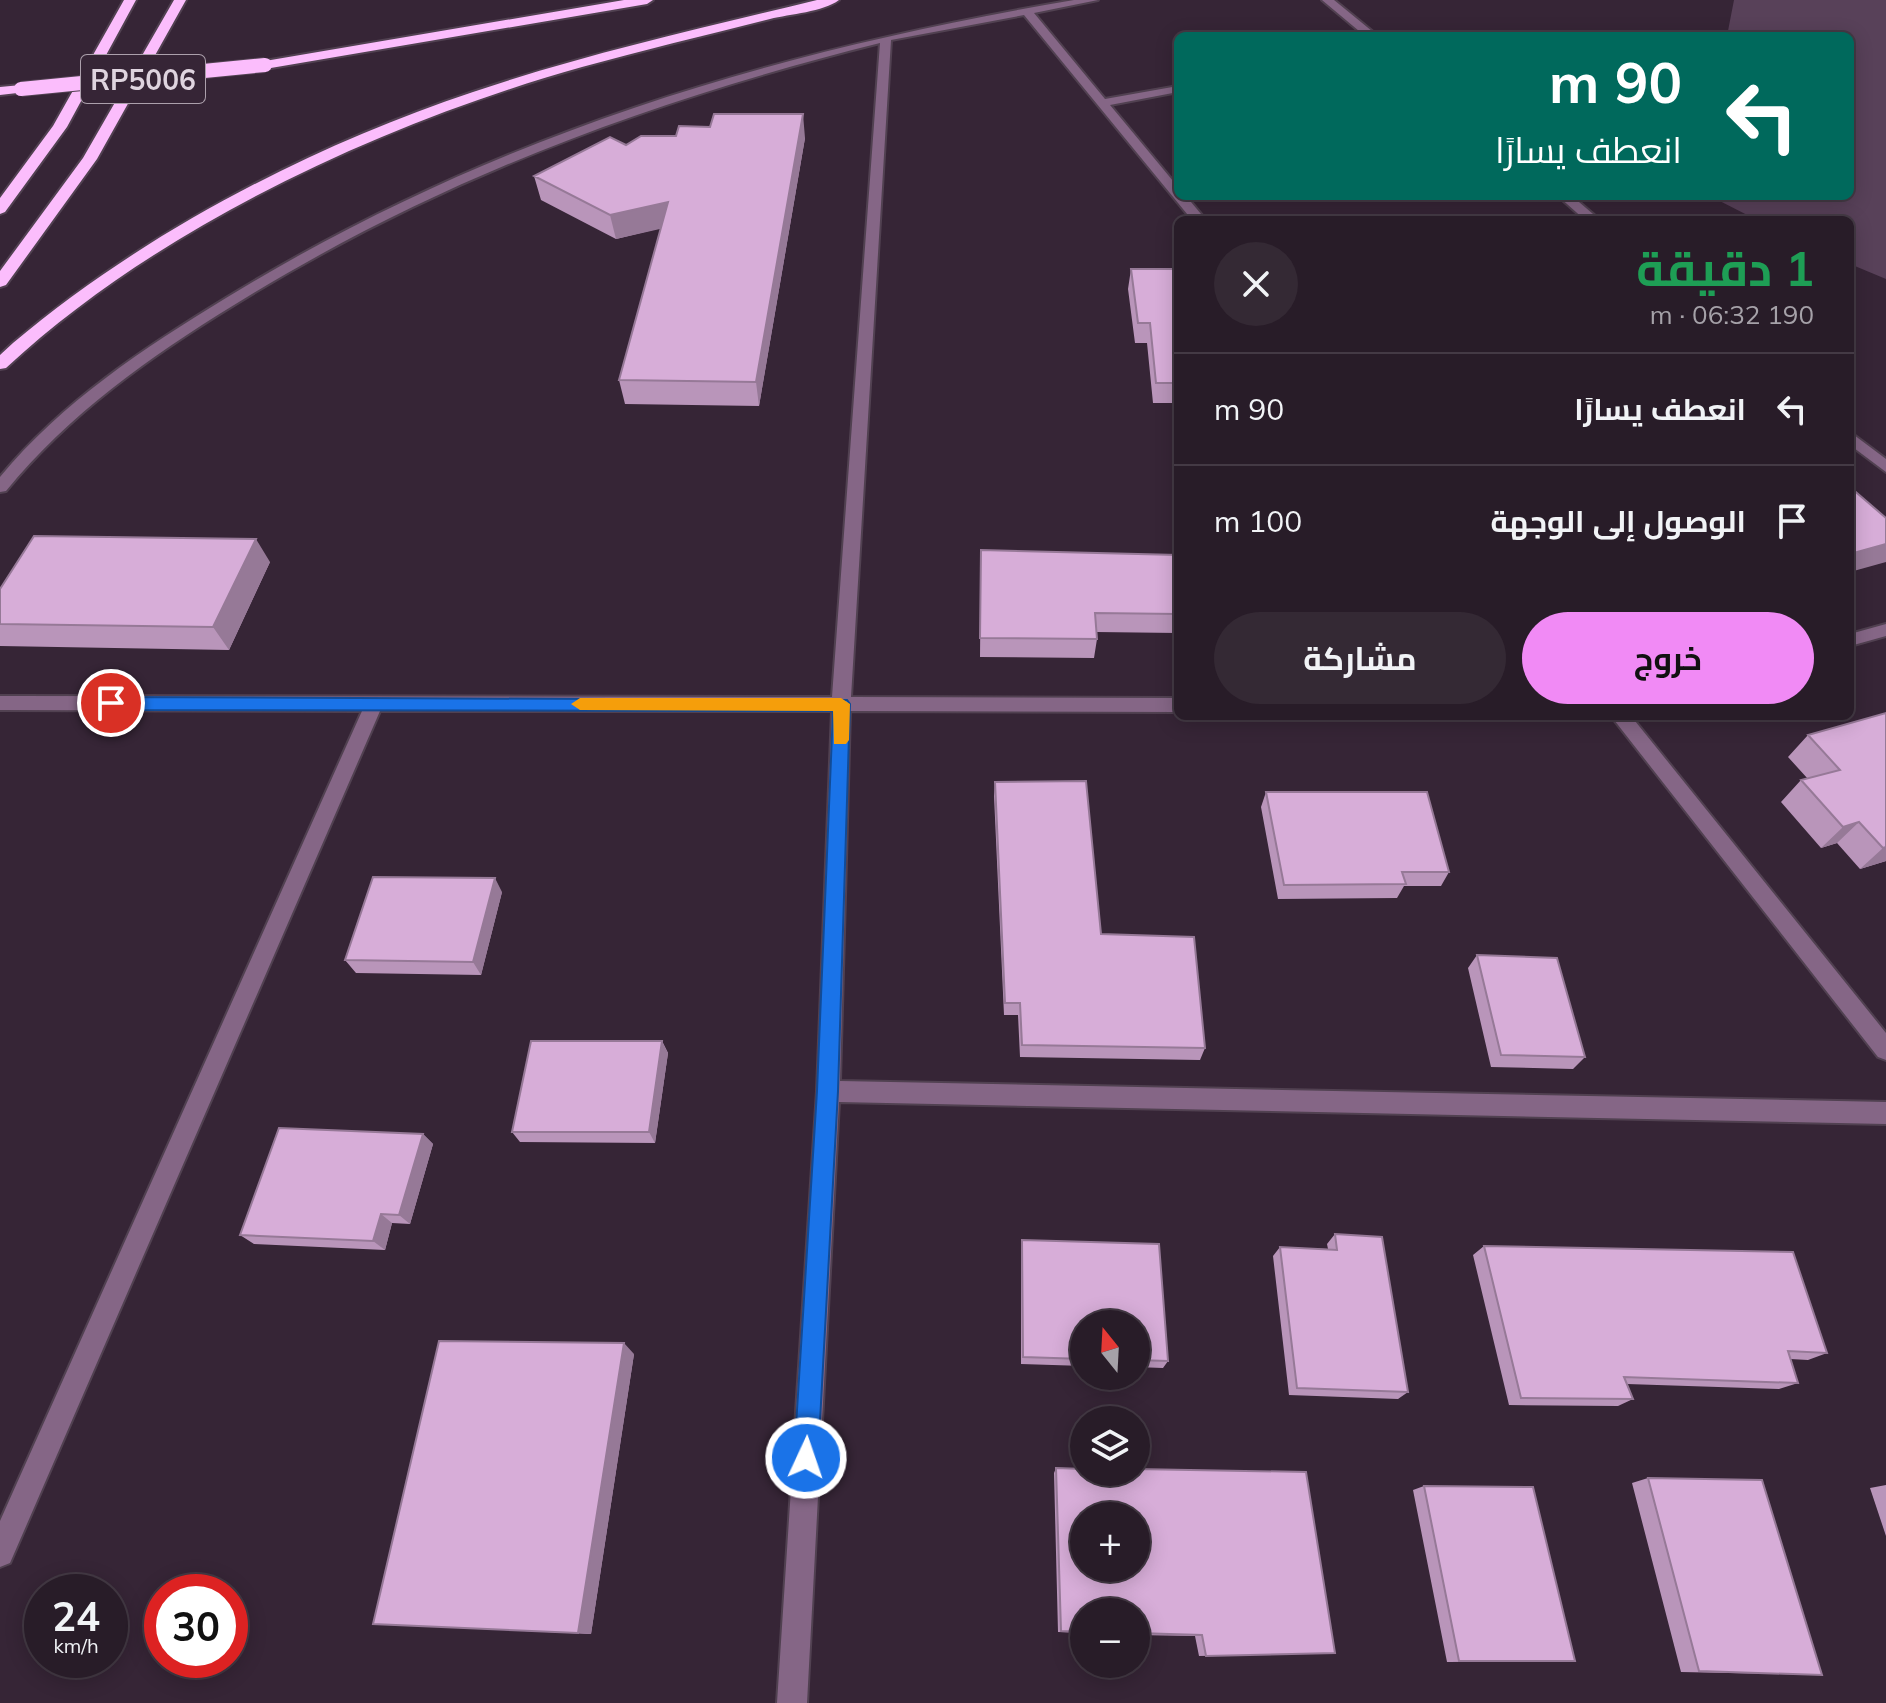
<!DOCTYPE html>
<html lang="ar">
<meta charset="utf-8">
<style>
body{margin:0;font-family:Mulish,Cairo,sans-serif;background:#342934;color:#f1f3f6;direction:rtl;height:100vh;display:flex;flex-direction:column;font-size:30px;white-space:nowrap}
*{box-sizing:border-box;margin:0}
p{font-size:26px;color:#a5a1a8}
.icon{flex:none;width:44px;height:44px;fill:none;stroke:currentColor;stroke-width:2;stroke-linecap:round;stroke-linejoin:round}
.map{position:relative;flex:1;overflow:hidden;direction:ltr}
.drawer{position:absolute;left:1174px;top:216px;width:680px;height:504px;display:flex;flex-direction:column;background:#281c28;border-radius:12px;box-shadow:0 4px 20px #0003,0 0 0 2px #443a45;direction:rtl}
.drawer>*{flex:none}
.top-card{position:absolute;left:1174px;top:32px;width:680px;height:168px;border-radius:12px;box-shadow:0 4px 20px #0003,0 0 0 2px #443a45;direction:rtl;background:#00695c;color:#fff;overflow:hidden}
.needle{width:52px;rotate:342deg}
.tools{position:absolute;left:1070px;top:1310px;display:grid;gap:16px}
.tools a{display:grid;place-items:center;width:80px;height:80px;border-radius:50%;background:#281c28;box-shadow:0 4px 20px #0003,0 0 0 2px #443a45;font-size:40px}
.speed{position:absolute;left:24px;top:1574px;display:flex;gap:16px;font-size:40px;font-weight:700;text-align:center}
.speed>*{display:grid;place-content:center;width:104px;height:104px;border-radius:50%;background:#281c28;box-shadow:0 4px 20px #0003,0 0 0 2px #443a45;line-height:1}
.speed small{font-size:20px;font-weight:400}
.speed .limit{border:12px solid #d22;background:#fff;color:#111}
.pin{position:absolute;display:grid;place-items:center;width:68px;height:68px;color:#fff;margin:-34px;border:4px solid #fff;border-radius:50%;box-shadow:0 2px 8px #0007}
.me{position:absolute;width:88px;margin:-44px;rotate:3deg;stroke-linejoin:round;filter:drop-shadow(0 0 6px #0008)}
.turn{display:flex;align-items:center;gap:28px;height:168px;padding:0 40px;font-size:36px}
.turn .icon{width:104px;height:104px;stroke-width:2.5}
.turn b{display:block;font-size:56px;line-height:68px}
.round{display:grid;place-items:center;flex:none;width:84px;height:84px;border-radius:42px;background:#342934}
.head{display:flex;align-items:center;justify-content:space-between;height:136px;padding:0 40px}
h1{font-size:48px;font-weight:700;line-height:60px;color:#1e9e55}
.button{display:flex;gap:16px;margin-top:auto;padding:16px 40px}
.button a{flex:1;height:92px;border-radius:48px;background:#f18af5;color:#111;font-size:32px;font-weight:700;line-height:92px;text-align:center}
.button a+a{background:#342934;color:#f1f3f6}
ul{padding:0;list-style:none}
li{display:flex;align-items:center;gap:24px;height:112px;padding:0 40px;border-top:2px solid #443a45}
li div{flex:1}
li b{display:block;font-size:30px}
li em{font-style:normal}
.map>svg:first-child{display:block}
.green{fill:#584159}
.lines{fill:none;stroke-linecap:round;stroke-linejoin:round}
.minor-casing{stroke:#514151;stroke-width:4}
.highway-casing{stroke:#514151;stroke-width:4}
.minor{fill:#856686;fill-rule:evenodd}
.highway{fill:#fbbdfc;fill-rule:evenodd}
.highway-bridge-casing{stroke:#514151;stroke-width:16;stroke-linecap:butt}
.highway-bridge{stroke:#fbbdfc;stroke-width:14}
.wall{fill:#b995ba}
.shaded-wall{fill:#967997}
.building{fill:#d7add8;stroke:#967997;stroke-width:2;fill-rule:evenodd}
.route{fill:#1a73e8;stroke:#114b97;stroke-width:2}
.slow{fill:#f59e0b}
.labels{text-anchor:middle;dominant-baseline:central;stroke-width:8;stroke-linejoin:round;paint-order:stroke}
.shield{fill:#362536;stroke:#aca0ac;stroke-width:2}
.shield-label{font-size:28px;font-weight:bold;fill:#dfd4df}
</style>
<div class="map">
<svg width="1886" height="1703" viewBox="0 0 1886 1703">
<rect width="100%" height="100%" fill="#362536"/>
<!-- green -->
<path class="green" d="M 1734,0 L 1886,0 L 1886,279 L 1850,264 L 1850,220 L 1757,220 L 1710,196 L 1850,196 L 1850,36 L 1727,36 Z"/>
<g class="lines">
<!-- minor casing -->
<g class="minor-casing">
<path id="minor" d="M 1074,0 L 1098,0 L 1034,13 L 1105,99 L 1178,86 L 1178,92 L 1110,105 L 1178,187 L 1178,196 L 1186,196 L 1206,220 L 1192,220 L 1024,15 L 891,40 L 851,697 L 1178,698 L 1178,712 L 850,711 L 840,1081 L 1886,1102 L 1886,1124 L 839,1102 L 807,1703 L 777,1703 L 817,1091 L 832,711 L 380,711 L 10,1563 L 0,1567 L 0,1521 L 362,711 L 0,710 L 0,696 L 832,697 L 880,43 C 649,101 437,179 234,305 C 149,357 69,414 6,491 L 0,492 L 0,477 C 62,402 144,348 226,298 C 492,135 769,52 1074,0 Z
M 1322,0 L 1334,0 L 1378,36 L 1365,36 Z
M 1558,196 L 1572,196 L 1600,220 L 1585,220 Z
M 1850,432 L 1886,459 L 1886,472 L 1850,445 Z
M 1886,624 L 1886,636 L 1850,646 L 1850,634 Z
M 1611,716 L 1631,716 L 1886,1033 L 1886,1060 L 1878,1057 Z"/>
</g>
<!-- highway casing -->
<g class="highway-casing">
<path id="highway" d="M 124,0 L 136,0 L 67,127 L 5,212 L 0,214 L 0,198 L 53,126 Z
M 174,0 L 186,0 L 97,159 L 6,285 L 0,287 L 0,271 L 83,158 Z
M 624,0 L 653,0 L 647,4 L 265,69 L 258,65 L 265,61 Z
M 817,0 L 839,0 C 823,12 790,14 770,19 C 707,35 644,50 582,67 C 383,123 159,226 6,368 L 0,369 L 0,355 L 13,343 C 145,232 309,147 473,92 C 585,54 702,28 817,0 Z
M 21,85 L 26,86 L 26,92 L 0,95 L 0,87 Z"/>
</g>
<!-- minor -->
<use href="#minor" class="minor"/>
<!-- highway -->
<use href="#highway" class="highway"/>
<!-- highway-bridge casing -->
<g class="highway-bridge-casing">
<path id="highway-bridge" d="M 21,89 L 265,65"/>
</g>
<!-- highway-bridge -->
<use href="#highway-bridge" class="highway-bridge"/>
</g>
<!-- wall -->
<path class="wall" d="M 805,138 L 759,406 L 625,404 L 619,380 L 661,228 L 616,239 L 541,200 L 534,176 L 626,145 Z
M 1131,269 L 1178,269 L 1178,403 L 1153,403 L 1147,343 L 1135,343 L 1128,289 Z
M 981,550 L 1178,555 L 1178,638 L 1178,633 L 1096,632 L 1097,639 L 1094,658 L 980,657 Z
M 270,562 L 229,650 L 0,646 L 0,589 Z
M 1886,713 L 1886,861 L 1860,869 L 1837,843 L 1821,848 L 1781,802 L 1801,780 L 1808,779 L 1788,757 L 1808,735 Z
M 995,782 L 1101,934 L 1205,1048 L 1200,1060 L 1020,1057 L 1018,1015 L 1004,1015 L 994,796 Z
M 1266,792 L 1449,872 L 1441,886 L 1404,886 L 1397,898 L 1278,899 L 1261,807 Z
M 502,892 L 481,975 L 356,973 L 345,960 Z
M 1477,955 L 1585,1057 L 1573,1069 L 1491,1067 L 1468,968 Z
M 662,1041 L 668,1053 L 655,1143 L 520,1142 L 512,1132 Z
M 423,1134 L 433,1144 L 410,1224 L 392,1223 L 385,1250 L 254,1244 L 240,1235 Z
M 1335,1234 L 1408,1392 L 1398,1399 L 1289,1395 L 1273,1256 L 1280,1247 L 1328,1249 L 1327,1244 Z
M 1022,1240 L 1159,1244 L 1168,1361 L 1163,1368 L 1136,1367 L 1136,1324 L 1084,1324 L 1084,1366 L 1021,1364 L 1021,1249 Z
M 1484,1246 L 1827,1353 L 1808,1360 L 1790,1359 L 1798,1383 L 1779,1389 L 1627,1384 L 1633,1399 L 1618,1406 L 1509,1405 L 1473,1255 Z
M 634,1354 L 591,1634 L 373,1624 Z
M 1056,1468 L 1335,1653 L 1199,1656 L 1195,1636 L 1136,1635 L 1136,1612 L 1084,1612 L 1084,1633 L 1058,1632 L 1054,1473 Z
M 1648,1478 L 1822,1675 L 1681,1672 L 1632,1483 Z
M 1886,1485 L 1886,1536 L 1870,1488 Z
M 1424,1486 L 1575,1661 L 1447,1662 L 1413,1490 Z"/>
<!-- shaded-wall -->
<path class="shaded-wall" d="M 803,114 L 805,138 L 759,406 L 756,382 Z
M 668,202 L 673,226 L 616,239 L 610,215 Z
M 256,539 L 270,562 L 229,650 L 213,627 Z
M 1886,544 L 1886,562 L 1850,572 L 1850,554 Z
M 1859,822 L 1837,843 L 1821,848 L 1843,827 Z
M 1886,847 L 1886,861 L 1860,869 L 1883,848 Z
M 495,878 L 502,892 L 481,975 L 473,962 Z
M 662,1041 L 668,1053 L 655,1143 L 649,1132 Z
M 423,1134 L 433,1144 L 410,1224 L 399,1215 Z
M 381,1214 L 392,1223 L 385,1250 L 373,1241 Z
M 624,1343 L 634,1354 L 591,1634 L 578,1633 Z"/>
<!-- building -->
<path class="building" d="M 714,114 L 803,114 L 756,382 L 619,380 L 668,202 L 610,215 L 534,176 L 610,137 L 626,145 L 641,136 L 676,136 L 679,126 L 710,127 Z
M 1131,269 L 1178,269 L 1178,383 L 1156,383 L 1150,323 L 1138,323 Z
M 1850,487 L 1886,518 L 1886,544 L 1850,554 Z
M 34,536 L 256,539 L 213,627 L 0,624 L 0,589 Z
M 981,550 L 1178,555 L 1178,614 L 1095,613 L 1097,639 L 980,638 Z
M 1886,713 L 1886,847 L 1883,848 L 1859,822 L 1843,827 L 1801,780 L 1840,770 L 1808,735 Z
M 1086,781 L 1101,934 L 1194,937 L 1205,1048 L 1022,1045 L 1020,1003 L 1005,1003 L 995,782 Z
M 1266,792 L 1427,792 L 1449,872 L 1402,872 L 1406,884 L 1284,885 Z
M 373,877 L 495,878 L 473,962 L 345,960 Z
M 1477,955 L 1557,958 L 1585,1057 L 1501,1055 Z
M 531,1041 L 662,1041 L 649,1132 L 512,1132 Z
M 279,1128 L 423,1134 L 399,1215 L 381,1214 L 373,1241 L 240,1235 Z
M 1335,1234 L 1382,1237 L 1408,1392 L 1297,1388 L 1280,1247 L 1337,1250 Z
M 1022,1240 L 1159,1244 L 1168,1361 L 1136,1360 L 1136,1324 L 1084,1324 L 1084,1359 L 1023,1357 Z
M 1484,1246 L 1793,1252 L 1827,1353 L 1788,1351 L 1798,1383 L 1624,1377 L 1633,1399 L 1521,1398 Z
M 439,1341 L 624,1343 L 578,1633 L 373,1624 Z
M 1056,1468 L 1084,1469 L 1084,1472 L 1136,1472 L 1136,1469 L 1306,1472 L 1335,1653 L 1206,1656 L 1202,1635 L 1136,1633 L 1136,1612 L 1084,1612 L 1084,1632 L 1061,1631 ZM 1084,1516 L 1136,1516 L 1136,1568 L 1084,1568 Z
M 1648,1478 L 1762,1480 L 1822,1675 L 1699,1671 Z
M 1424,1486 L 1533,1487 L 1575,1661 L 1459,1661 Z"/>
<!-- route -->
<path class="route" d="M 111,697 L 847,700 L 850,704 L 838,1091 L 818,1458 L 815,1467 L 806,1470 L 798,1467 L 794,1458 L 817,1091 L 833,711 L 111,710 L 103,703 Z"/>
<!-- slow -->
<path class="slow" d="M 580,698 L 841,698 L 850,704 L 849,740 L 846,744 L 834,744 L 833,711 L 580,710 L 571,704 Z"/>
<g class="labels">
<!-- shield labels -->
<rect class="shield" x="81" y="55" width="124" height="48" rx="6"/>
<g class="shield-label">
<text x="143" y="79">RP5006</text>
</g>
</g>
</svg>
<div class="tools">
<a><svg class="needle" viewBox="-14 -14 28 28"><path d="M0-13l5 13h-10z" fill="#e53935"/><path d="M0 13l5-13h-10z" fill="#a5a1a8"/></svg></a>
<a><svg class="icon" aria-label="layers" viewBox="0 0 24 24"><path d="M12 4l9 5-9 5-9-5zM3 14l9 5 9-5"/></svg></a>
<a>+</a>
<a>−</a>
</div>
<div class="speed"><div>24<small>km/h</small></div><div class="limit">30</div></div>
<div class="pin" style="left:111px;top:703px;background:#d93025"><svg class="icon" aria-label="arrive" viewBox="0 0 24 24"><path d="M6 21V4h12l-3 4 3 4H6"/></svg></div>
<svg class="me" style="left:806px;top:1458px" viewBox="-20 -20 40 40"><circle r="17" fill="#1a73e8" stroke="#fff" stroke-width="3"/><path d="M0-11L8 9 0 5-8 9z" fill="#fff"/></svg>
<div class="top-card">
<div class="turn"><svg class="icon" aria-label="left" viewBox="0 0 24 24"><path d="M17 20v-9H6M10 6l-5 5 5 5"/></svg><div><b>90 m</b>انعطف يسارًا</div></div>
</div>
<section class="drawer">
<div class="head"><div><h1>1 دقيقة</h1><p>190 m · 06:32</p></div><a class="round"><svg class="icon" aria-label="close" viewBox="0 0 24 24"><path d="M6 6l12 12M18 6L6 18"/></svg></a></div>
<ul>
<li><svg class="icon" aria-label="left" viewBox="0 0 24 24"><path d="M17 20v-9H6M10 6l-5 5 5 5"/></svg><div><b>انعطف يسارًا</b></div><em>90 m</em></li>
<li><svg class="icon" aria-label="arrive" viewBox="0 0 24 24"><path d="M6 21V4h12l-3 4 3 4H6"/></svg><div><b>الوصول إلى الوجهة</b></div><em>100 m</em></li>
</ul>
<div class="button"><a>خروج</a><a>مشاركة</a></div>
</section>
</div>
